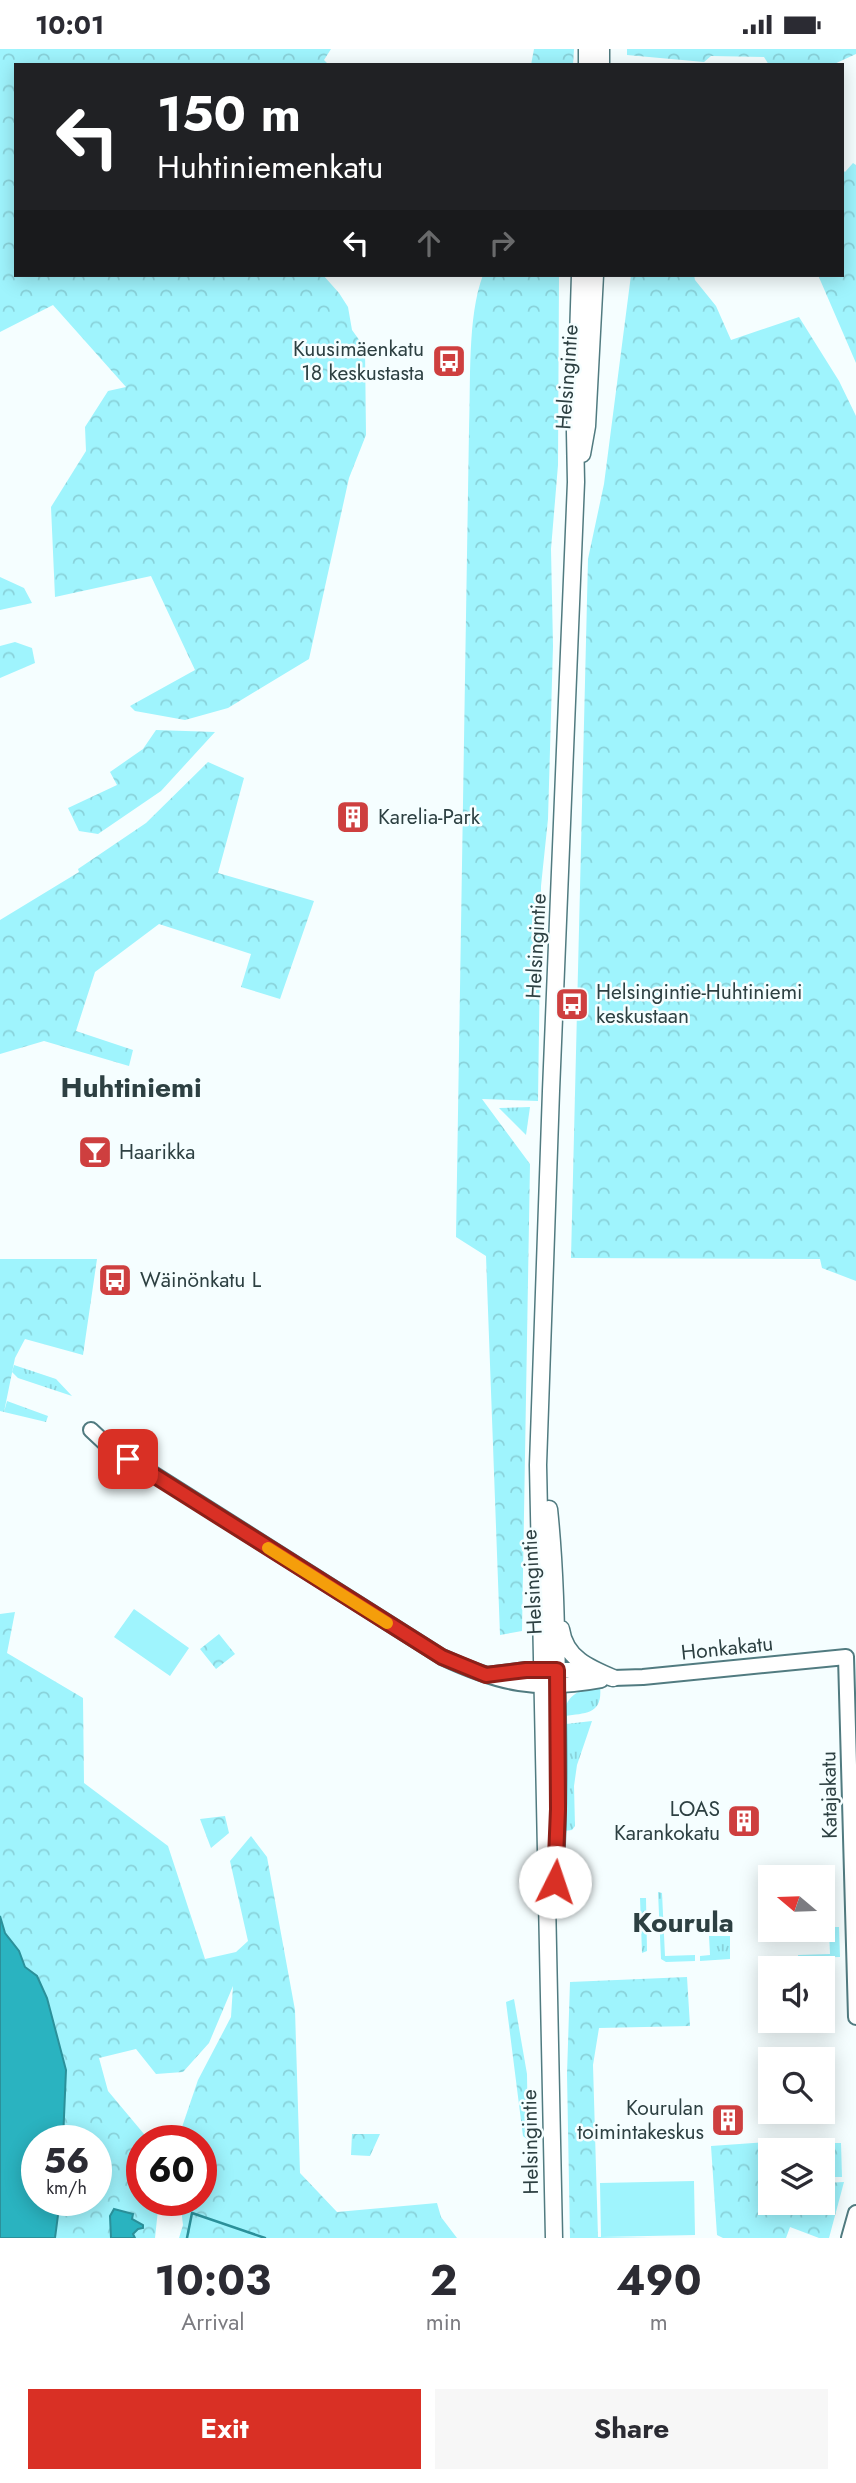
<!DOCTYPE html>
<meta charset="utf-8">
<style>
body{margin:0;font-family:Jost,sans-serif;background:#f7f7f7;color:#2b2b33;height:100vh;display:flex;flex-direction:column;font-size:26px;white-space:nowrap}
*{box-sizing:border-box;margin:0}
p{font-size:23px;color:#7c7c81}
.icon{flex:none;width:38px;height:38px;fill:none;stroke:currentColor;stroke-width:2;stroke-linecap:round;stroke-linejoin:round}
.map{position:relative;height:2189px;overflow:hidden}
.side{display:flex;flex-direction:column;background:#fff;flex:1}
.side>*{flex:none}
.hud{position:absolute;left:14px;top:14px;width:830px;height:214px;border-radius:0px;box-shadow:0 4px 18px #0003;background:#202124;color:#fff;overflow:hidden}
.needle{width:46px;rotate:289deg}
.buttons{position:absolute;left:758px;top:1816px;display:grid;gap:14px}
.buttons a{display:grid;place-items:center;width:77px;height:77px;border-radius:0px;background:#fff;box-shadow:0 4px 18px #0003;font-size:35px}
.speed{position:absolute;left:21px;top:2076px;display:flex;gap:14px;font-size:35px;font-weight:700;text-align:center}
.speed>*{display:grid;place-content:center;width:91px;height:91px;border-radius:50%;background:#fff;box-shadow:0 4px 18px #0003;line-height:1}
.speed small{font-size:18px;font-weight:400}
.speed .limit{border:10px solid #d22;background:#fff;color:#111}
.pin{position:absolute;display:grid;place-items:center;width:60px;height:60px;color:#fff;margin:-30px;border-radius:14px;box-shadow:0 4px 10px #0006}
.me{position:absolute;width:77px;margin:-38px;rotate:4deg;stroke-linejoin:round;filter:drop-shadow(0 0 5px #0008)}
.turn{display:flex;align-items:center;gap:24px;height:147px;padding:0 28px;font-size:32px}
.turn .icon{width:91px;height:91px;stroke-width:2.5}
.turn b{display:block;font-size:49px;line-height:60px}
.lanes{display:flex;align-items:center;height:66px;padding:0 28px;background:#0003;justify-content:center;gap:35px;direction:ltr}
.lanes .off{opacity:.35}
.eta{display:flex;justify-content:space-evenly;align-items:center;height:119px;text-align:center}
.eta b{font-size:42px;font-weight:700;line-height:49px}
.action{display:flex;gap:14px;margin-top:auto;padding:14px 28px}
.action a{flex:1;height:80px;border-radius:0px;background:#d93025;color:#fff;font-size:28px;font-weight:700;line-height:80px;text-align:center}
.action a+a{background:#f7f7f7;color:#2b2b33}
.status{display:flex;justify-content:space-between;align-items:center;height:49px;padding:0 35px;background:#fff;direction:ltr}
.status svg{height:19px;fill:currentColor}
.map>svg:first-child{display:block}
.grass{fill:url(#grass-tufts)}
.forest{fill:url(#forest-crowns)}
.pitch{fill:#9ff4fd}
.water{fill:#2ab3c0;stroke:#2b909a;stroke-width:2}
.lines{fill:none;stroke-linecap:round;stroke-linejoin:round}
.stream{stroke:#2b909a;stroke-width:2.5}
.secondary-casing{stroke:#517b80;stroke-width:18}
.primary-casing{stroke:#517b80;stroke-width:19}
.secondary{stroke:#fff;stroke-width:14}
.primary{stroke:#fff;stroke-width:16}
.route-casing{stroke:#8d1f18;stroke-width:18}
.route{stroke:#d93025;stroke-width:12}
.slow{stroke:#f59e0b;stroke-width:12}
.labels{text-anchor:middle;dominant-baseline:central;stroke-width:5;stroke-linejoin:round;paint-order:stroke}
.poi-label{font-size:21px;fill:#2d4042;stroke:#f5feff;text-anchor:start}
.street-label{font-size:21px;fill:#2d4042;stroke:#f5feff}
.district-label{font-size:28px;font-weight:bold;fill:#2d4042;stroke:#f5feff}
</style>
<div class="status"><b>10:01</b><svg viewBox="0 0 49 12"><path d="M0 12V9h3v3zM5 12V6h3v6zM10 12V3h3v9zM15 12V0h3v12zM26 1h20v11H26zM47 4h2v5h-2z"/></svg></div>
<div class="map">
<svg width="856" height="2189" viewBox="0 0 856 2189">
<defs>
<pattern id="grass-tufts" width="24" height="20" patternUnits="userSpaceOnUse" patternTransform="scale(1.75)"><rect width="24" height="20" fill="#9ff4fd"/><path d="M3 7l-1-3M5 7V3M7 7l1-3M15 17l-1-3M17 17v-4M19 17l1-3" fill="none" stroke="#89d2da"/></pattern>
<pattern id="forest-crowns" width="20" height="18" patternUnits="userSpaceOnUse" patternTransform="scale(1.75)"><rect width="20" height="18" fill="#9ff4fd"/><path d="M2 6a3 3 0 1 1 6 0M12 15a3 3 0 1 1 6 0" fill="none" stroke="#89d2da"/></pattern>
</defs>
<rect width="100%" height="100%" fill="#f5feff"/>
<!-- grass -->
<path class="grass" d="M 530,1058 L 526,1086 L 499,1059 Z
M 14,1316 L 56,1330 L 72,1347 L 18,1329 L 12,1323 Z
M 7,1352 L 48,1367 L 46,1373 L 4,1363 Z
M 600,1637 C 603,1665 587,1664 565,1667 C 564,1645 582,1640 600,1637 Z
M 592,1672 L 577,1716 L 574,1737 L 575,1777 L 572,1781 L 564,1782 L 566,1675 Z
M 658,1843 L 662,1844 L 665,1907 L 695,1906 L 695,1912 L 666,1913 L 661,1910 Z
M 640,1849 L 646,1849 L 647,1902 L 642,1904 Z
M 835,1878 L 839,1878 L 840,1908 L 798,1909 L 798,1906 L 830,1905 L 829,1883 Z
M 709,1887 L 730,1887 L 730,1910 L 700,1912 L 700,1907 L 710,1906 Z"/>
<!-- forest -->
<path class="forest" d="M 0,0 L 331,0 L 324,11 L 329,16 L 16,16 L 16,226 L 323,226 L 339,244 L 348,258 L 352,281 L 365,299 L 366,386 L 349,429 L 309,610 L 228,659 L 185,671 L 135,662 L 130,657 L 195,621 L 151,527 L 55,548 L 51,458 L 86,402 L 85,378 L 108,342 L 126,338 L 53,256 L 0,283 Z
M 534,0 L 574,0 L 573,16 L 531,16 Z
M 627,0 L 856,0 L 856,5 L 832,16 L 769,16 L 764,8 L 711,7 L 704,13 L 627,6 Z
M 853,114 L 856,116 L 856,314 L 818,226 L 842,226 L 842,120 L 845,123 Z
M 483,226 L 559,226 L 558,416 L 551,500 L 553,597 L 548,770 L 541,837 L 538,1052 L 482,1050 L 530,1115 L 522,1582 L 500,1586 L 486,1207 L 456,1188 L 469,381 C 471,335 467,268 483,226 Z
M 631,226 L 694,226 L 695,231 L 716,257 L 731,291 L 799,268 L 839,332 L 856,367 L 856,1232 L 822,1219 L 820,1210 L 571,1209 L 588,510 L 604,435 Z
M 0,528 L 24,539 L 32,554 L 0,561 Z
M 15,593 L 32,599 L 35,614 L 0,629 L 0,597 Z
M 156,681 L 215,683 L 161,742 L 98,785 L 79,782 L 68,759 L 117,736 L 110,723 L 143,700 Z
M 208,713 L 244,729 L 218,824 L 314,852 L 280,950 L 241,938 L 251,905 L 159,875 L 95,923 L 76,982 L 133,1001 L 129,1017 L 44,992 L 0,1005 L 0,871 L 79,823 L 78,820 L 146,774 Z
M 0,1210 L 97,1210 L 83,1306 L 25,1290 L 15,1309 L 4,1363 L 0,1362 Z
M 15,1563 L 7,1604 L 83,1649 L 84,1734 L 168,1797 L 205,1910 L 236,1903 L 248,1892 L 230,1812 L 251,1787 L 267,1808 L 295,1961 L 300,2124 L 337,2163 L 437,2154 L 441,2168 L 457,2189 L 179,2189 L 183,2176 L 180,2151 L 201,2151 L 201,2091 L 179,2091 L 180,2084 L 198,2031 L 231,1968 L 233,1937 L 209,1994 L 183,2023 L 156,2025 L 136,2000 L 99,2009 L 108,2042 L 149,2091 L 142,2091 L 142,2151 L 159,2151 L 155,2189 L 55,2189 L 60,2151 L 96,2151 L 96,2091 L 63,2091 L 66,2021 L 47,1949 L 37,1927 L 25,1918 L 19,1902 L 5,1884 L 0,1867 L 0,1565 Z
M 219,1585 L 235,1605 L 216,1620 L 200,1600 Z
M 225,1767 L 229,1784 L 211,1799 L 200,1770 Z
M 687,1928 L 690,1977 L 599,1979 L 593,2016 L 598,2188 L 654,2189 L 570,2189 L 567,2025 L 570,1933 Z
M 514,1950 L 527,2025 L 528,2091 L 523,2087 L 506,1953 Z
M 352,2085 L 380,2085 L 370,2107 L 351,2106 Z
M 769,2093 L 770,2154 L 822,2154 L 823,2134 L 844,2133 L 829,2189 L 819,2189 L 790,2178 L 786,2189 L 723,2189 L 717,2186 L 711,2097 Z
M 829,2094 L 841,2094 L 842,2128 L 829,2128 Z"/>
<!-- pitch -->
<path class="pitch" d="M 134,1560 L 189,1599 L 170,1627 L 114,1588 Z
M 694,2132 L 695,2186 L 601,2188 L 600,2134 Z"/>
<!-- water -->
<path class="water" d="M 0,1867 L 5,1884 L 19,1902 L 25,1918 L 37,1927 L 47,1949 L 66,2021 L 63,2091 L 37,2091 L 37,2151 L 60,2151 L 55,2189 L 0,2189 Z
M 114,2160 L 133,2165 L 132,2170 L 143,2176 L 143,2179 L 138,2180 L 133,2185 L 135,2189 L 111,2189 L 110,2167 Z"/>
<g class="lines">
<!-- stream -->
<path class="stream" d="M 96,2126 L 99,2127
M 187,2189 L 192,2164 L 265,2189"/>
<!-- secondary casing -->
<g class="secondary-casing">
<path id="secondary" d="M 91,1381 L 106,1395 L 442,1608 C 500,1635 537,1643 601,1631
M 487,1626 L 526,1621 L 569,1621 L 613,1629 L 643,1628 L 846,1608 L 856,1968
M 849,2189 L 856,2164"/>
</g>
<!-- primary casing -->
<g class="primary-casing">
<path id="primary" d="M 601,0 L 601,16
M 587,16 L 587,0
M 582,405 L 587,377 L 595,226
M 549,1460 C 555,1517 556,1574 557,1632 C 558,1697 559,1761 555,1826
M 561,1580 C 565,1609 589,1619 613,1629
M 554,2189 L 538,1416 L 551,1042 L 576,433 L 575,383 L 580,226"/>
</g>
<!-- secondary -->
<use href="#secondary" class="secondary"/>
<!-- primary -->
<use href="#primary" class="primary"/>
</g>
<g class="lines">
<!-- route casing -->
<g class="route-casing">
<path id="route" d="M 128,1410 L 442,1608 L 486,1626 L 526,1621 L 557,1621 L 558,1760 L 555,1833"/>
</g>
<!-- route -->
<use href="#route" class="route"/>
<!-- slow -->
<path class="slow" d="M 268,1499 L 387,1574"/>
</g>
<!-- icons -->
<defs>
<g id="bus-square" transform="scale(1.75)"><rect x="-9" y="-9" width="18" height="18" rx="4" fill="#ce3f3f" stroke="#f5feff"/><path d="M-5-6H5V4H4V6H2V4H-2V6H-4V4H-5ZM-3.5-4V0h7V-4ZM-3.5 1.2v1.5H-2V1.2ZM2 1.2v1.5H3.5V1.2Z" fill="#fff"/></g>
<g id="building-square" transform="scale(1.75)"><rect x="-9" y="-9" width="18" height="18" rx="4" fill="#ce3f3f" stroke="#f5feff"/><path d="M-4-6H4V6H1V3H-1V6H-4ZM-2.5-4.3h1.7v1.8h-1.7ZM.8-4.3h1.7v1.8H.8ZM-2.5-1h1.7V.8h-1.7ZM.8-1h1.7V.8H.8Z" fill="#fff"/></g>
<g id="bar-square" transform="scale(1.75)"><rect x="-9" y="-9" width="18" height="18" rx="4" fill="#ce3f3f" stroke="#f5feff"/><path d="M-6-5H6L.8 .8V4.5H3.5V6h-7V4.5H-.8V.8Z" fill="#fff"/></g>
</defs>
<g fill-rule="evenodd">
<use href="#bus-square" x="449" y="312"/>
<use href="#building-square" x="353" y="768"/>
<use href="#bus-square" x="572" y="955"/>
<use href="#bar-square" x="95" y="1103"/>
<use href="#bus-square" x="115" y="1231"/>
<use href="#building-square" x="744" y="1772"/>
<use href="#building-square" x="728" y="2071"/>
</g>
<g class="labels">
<!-- poi labels -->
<g class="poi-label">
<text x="424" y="300" text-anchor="end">Kuusimäenkatu<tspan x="424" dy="24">18 keskustasta</tspan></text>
<text x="378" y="768">Karelia-Park</text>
<text x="596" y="943">Helsingintie-Huhtiniemi<tspan x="596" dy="24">keskustaan</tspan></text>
<text x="119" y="1103">Haarikka</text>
<text x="140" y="1231">Wäinönkatu L</text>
<text x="720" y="1760" text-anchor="end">LOAS<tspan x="720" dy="24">Karankokatu</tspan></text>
<text x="704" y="2059" text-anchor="end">Kourulan<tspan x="704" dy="24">toimintakeskus</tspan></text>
</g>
<!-- street labels -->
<g class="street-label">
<text transform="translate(567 328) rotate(-86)">Helsingintie</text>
<text transform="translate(536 897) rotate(-87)">Helsingintie</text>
<text transform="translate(532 1533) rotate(-93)">Helsingintie</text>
<text transform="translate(727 1599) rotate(-6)">Honkakatu</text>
<text transform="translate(829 1746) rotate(-91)">Katajakatu</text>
<text transform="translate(530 2093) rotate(-91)">Helsingintie</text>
</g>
<!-- district labels -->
<g class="district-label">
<text x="131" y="1038">Huhtiniemi</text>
<text x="683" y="1873">Kourula</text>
</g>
</g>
</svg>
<div class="buttons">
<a><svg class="needle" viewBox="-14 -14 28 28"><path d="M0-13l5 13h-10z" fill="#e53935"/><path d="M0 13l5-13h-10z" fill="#7c7c81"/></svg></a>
<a><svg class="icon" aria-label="sound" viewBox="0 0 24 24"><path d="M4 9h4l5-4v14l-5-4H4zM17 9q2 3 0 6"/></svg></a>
<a><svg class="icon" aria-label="search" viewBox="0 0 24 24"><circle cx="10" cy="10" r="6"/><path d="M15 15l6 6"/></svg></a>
<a><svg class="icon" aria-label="layers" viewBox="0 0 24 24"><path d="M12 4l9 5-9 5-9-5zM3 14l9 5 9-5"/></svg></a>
</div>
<div class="speed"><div>56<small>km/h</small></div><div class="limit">60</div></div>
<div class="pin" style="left:128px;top:1410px;background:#d93025"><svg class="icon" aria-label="arrive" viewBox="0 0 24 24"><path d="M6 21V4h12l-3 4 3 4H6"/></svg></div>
<svg class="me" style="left:555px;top:1833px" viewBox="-20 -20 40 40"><circle r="19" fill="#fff"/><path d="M0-13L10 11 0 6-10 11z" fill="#d93025"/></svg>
<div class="hud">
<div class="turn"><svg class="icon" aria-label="left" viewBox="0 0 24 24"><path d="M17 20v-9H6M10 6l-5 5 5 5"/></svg><div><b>150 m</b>Huhtiniemenkatu</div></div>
<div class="lanes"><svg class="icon" aria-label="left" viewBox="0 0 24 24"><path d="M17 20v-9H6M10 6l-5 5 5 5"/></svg><svg class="icon off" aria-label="ahead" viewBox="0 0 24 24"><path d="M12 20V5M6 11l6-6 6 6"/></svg><svg class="icon off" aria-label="right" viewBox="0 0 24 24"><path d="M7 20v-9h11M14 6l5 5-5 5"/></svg></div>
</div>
</div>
<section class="side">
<div class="eta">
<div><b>10:03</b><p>Arrival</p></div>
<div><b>2</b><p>min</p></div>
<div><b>490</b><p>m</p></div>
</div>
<div class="action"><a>Exit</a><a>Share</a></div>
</section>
